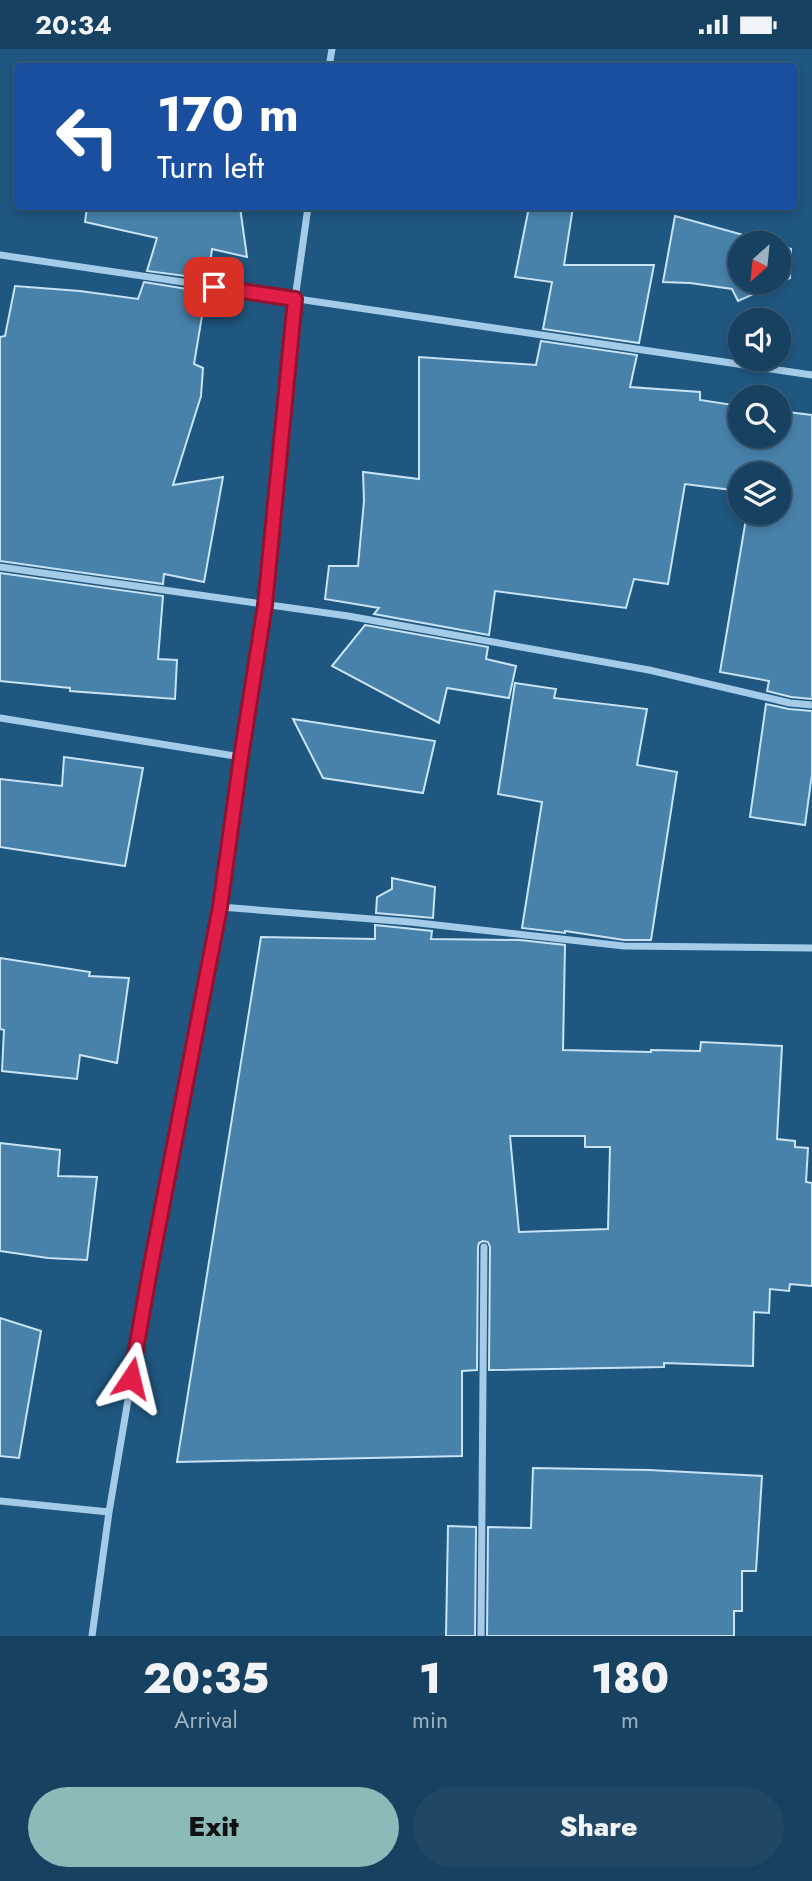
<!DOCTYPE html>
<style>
body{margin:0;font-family:Jost,sans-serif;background:#204866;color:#f1f3f6;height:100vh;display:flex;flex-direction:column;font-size:26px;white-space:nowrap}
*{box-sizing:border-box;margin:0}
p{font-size:23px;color:#9eafbd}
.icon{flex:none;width:38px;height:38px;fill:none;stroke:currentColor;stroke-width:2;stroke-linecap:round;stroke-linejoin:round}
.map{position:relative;height:1587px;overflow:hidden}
.panel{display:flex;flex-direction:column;background:#174160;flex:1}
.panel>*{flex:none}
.guide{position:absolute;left:14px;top:14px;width:784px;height:147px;border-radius:7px;box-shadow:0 4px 10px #0003,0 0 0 2px #365a75;background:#1a4fa0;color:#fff;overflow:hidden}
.needle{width:46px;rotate:207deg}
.buttons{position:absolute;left:728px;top:182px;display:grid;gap:14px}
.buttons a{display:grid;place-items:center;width:63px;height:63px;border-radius:50%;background:#174160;box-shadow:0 4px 10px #0003,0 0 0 2px #365a75;font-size:35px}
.pin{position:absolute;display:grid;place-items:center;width:60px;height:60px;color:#fff;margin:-30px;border-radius:14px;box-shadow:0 4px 10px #0006}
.me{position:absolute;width:77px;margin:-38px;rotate:10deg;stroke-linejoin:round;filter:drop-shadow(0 0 5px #0008)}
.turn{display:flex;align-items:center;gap:24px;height:147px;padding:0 28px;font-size:32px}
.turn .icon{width:91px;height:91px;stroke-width:2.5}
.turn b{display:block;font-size:49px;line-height:60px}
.eta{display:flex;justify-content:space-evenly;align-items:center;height:119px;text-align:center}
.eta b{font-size:42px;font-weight:800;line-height:49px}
.cta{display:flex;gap:14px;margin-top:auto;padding:14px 28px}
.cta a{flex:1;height:80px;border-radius:42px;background:#8bbbb9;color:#111;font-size:28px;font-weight:800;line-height:80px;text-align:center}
.cta a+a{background:#204866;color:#f1f3f6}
.status{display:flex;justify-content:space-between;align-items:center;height:49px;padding:0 35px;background:#174160;direction:ltr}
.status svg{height:19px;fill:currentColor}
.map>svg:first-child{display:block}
.building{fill:#4881a9;stroke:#c8e3f6;stroke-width:2;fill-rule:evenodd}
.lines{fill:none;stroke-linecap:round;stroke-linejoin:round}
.minor{stroke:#a4cce8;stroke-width:7}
.route-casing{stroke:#92132f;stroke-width:18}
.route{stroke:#e11d48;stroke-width:12}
</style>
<div class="status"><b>20:34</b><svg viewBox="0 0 49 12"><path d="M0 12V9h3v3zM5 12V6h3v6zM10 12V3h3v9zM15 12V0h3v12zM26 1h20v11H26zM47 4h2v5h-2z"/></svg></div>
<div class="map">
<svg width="812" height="1587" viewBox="0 0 812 1587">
<rect width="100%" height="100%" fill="#1f5780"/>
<!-- building -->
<path class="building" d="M 87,158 L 240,158 L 247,208 L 212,200 L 208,230 L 147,222 L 157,189 L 85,173 Z
M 529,158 L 573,158 L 564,216 L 654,216 L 639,294 L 543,280 L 552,233 L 515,228 Z
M 675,167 L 772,194 L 740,194 L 740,233 L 779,233 L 779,196 L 791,200 L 790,229 L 738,252 L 732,240 L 690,234 L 663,233 Z
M 144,233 L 206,243 L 194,315 L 203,319 L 201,347 L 173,436 L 223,428 L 204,533 L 164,525 L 163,535 L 0,512 L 0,288 L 5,287 L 15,237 L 80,242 L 138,250 Z
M 541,292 L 637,306 L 630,338 L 700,343 L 700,351 L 740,357 L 740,387 L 779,387 L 779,362 L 812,366 L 812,650 L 791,648 L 767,642 L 769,632 L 720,623 L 747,464 L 779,464 L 779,425 L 740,425 L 740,442 L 685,435 L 668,535 L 634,530 L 626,559 L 495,542 L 489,586 L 374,565 L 379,559 L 325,550 L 329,517 L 358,517 L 364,452 L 363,423 L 419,430 L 419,308 L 536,316 Z
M 0,524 L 163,547 L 158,610 L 177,611 L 175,650 L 70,642 L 70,639 L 0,632 Z
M 365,576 L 488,598 L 486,610 L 516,617 L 509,649 L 447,639 L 439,674 L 332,617 Z
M 515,634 L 556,640 L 554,649 L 647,660 L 637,716 L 677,723 L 651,891 L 624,891 L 565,882 L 565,884 L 522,879 L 542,753 L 498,745 Z
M 766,655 L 789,660 L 812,662 L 812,725 L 805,776 L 750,768 Z
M 293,670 L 435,692 L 423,744 L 323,729 Z
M 64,708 L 143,719 L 125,817 L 0,798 L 0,730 L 62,737 Z
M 392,829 L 435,838 L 433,869 L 376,864 L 377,848 L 392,840 Z
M 375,876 L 432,882 L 431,890 L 520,891 L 565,896 L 563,1001 L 651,1003 L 651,1001 L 700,1002 L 701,993 L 782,997 L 777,1090 L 795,1092 L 795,1098 L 808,1099 L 806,1133 L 812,1134 L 812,1237 L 790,1235 L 789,1242 L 770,1240 L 769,1264 L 754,1263 L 753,1317 L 664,1314 L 664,1318 L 489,1321 L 490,1198 L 488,1193 L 483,1192 L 479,1194 L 478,1198 L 477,1321 L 462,1322 L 462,1407 L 177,1413 L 261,888 L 375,890 ZM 510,1087 L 585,1087 L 585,1098 L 610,1098 L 608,1180 L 519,1183 Z
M 0,909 L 90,923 L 89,927 L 129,929 L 117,1014 L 80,1006 L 77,1030 L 2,1022 L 4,981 L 0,980 Z
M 0,1094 L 60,1101 L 58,1127 L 97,1128 L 87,1211 L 48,1209 L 0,1202 Z
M 0,1269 L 41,1282 L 19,1409 L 0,1407 Z
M 533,1419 L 649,1421 L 762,1427 L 756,1522 L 742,1522 L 742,1562 L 734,1562 L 734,1587 L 487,1587 L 488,1478 L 531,1479 Z
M 448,1477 L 476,1478 L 475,1587 L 446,1587 Z"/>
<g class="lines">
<!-- minor -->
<path class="minor" d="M 329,18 L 332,0
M 0,206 L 812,326
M 0,518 L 348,567 L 649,621 L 790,654 L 812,656
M 0,669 L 241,708
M 220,858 L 410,873 L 624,897 L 812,899
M 0,1452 L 109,1463
M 92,1587 L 109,1463 L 150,1221 L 220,858 L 241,708 L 265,556 L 295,250 L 308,158
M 481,1587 L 484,1198"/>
</g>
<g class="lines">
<!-- route casing -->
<g class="route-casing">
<path id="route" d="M 131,1329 L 150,1221 L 220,858 L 241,708 L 265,556 L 295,250 L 214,238"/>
</g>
<!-- route -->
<use href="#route" class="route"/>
</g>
</svg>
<div class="buttons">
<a><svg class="needle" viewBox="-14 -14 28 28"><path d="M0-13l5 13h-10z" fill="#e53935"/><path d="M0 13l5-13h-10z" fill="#9eafbd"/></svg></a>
<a><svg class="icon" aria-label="sound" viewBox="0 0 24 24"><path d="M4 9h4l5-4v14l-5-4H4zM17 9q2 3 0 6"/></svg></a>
<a><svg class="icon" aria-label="search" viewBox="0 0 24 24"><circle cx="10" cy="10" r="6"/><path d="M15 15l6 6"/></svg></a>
<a><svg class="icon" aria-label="layers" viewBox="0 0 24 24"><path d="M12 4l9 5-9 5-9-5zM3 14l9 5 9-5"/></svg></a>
</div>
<div class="pin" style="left:214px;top:238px;background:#d93025"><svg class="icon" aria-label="arrive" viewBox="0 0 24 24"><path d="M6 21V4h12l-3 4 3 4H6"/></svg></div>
<svg class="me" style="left:131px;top:1329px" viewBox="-20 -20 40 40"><path d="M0-17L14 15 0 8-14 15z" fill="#e11d48" stroke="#fff" stroke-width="4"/></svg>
<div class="guide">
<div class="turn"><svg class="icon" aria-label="left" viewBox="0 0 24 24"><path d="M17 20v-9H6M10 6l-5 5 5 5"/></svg><div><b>170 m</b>Turn left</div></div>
</div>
</div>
<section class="panel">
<div class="eta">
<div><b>20:35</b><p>Arrival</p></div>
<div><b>1</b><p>min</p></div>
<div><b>180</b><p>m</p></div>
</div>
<div class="cta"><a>Exit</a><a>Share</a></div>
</section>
